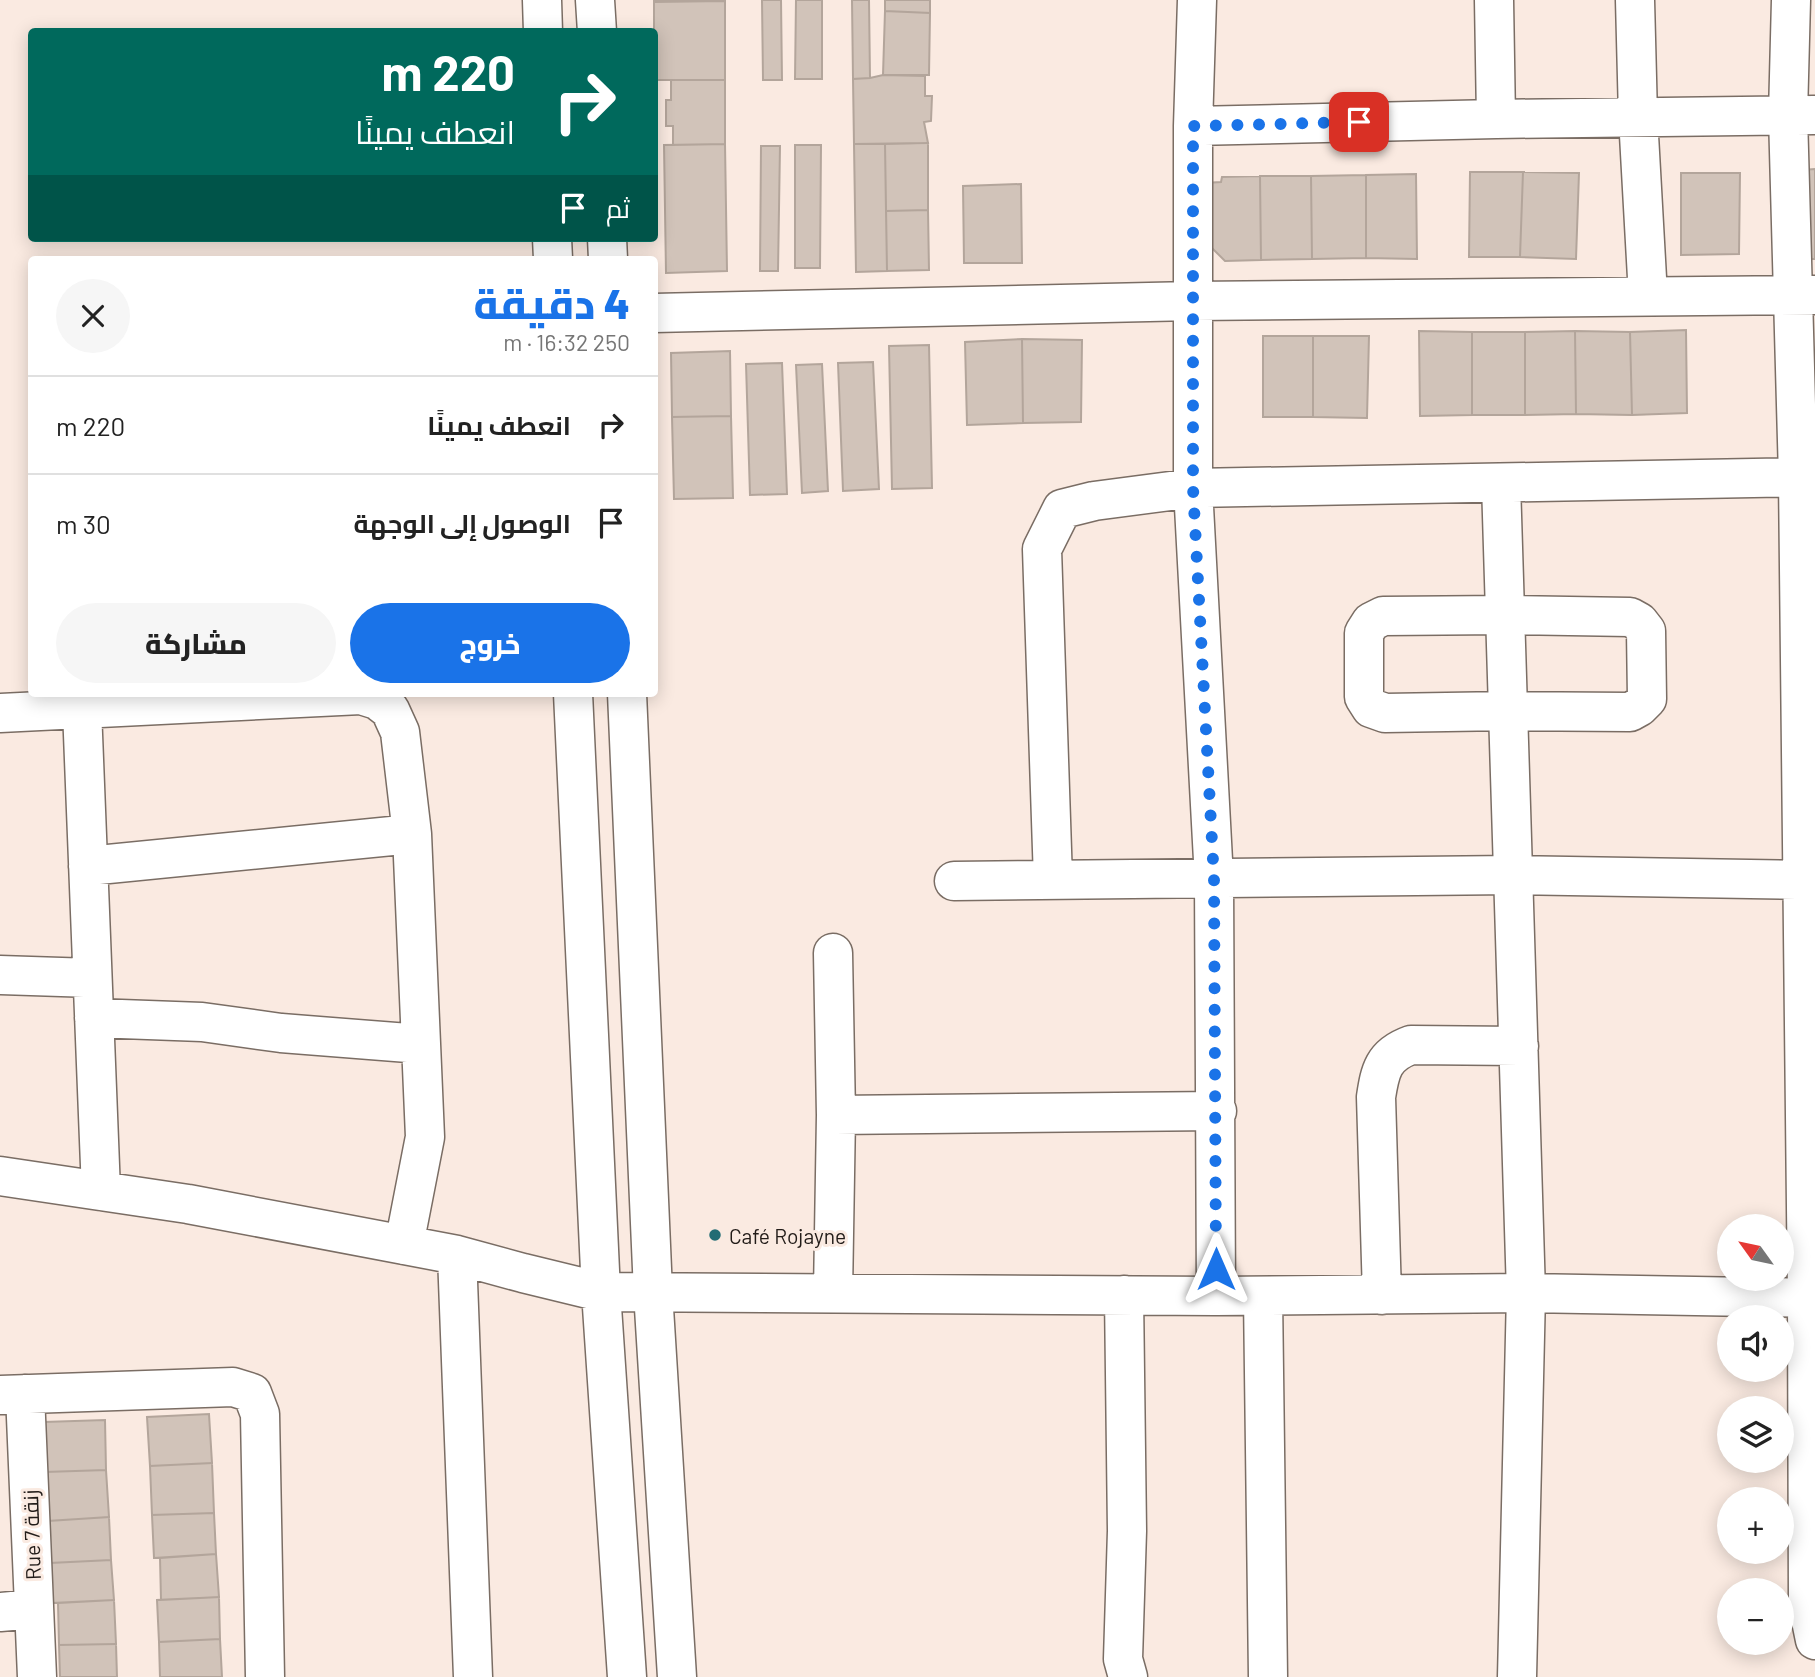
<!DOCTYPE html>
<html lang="ar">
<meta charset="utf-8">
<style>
body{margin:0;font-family:Barlow,Cairo,sans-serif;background:#f6f6f6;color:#222;direction:rtl;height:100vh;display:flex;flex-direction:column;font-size:26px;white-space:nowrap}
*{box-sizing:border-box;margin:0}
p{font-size:23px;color:#767676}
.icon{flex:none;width:38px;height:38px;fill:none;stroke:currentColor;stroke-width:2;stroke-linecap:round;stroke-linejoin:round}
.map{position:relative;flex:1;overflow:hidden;direction:ltr}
.drawer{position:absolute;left:28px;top:256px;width:630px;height:441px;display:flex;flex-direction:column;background:#fff;border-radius:7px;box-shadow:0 4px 18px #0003;direction:rtl}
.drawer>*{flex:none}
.top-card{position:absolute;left:28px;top:28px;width:630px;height:214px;border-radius:7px;box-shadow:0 4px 18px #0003;direction:rtl;background:#00695c;color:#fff;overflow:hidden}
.needle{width:46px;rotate:303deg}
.buttons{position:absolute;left:1717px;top:1214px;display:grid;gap:14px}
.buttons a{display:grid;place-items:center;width:77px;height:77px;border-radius:50%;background:#fff;box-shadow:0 4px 18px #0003;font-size:35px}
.pin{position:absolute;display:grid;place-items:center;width:60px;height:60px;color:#fff;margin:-30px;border-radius:14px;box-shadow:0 4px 10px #0006}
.me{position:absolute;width:77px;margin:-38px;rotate:0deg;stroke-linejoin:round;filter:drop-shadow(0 0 5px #0008)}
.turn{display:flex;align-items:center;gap:24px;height:147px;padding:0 28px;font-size:32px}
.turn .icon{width:91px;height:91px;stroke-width:2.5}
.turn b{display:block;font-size:49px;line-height:60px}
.then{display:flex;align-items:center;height:66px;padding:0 28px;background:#0003;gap:14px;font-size:26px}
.round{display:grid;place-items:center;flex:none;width:74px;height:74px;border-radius:37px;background:#f6f6f6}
.head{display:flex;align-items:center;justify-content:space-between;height:119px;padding:0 28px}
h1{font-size:42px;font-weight:800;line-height:52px;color:#1a73e8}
.primary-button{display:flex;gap:14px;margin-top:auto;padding:14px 28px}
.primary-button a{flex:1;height:80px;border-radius:42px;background:#1a73e8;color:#fff;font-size:28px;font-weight:800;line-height:80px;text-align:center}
.primary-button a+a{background:#f6f6f6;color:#222}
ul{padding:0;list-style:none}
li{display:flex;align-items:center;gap:21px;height:98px;padding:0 28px;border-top:2px solid #e0e0e0}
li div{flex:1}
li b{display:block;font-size:26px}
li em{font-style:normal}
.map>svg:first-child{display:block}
.building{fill:#d1c3b9;stroke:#b3a59b;stroke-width:2}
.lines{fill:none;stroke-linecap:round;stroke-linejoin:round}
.minor-casing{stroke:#7a6d64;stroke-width:41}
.minor{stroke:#fff;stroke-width:38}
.route{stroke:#1a73e8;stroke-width:12;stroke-dasharray:0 21.6}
.poi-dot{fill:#226c74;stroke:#faeae1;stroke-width:2.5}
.labels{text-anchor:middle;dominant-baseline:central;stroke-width:6;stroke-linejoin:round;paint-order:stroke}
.poi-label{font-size:21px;fill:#221c19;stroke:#faeae1;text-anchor:start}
.street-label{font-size:21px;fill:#221c19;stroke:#faeae1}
</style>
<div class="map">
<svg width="1815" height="1677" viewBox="0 0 1815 1677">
<rect width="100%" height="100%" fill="#faeae1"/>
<!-- building -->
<path class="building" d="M 654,0 L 725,0 L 725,1 L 654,2 Z
M 762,0 L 781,0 L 782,80 L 763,80 Z
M 796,0 L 822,0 L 822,79 L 795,79 Z
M 852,0 L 869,0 L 870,78 L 853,79 Z
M 885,0 L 930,0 L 930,13 L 885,11 Z
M 725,1 L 725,80 L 654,80 L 654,2 Z
M 885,11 L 930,13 L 929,75 L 883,75 Z
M 883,75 L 925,76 L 925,96 L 932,96 L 931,121 L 924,122 L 928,143 L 854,144 L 853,79 L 870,78 Z
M 671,80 L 725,80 L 725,144 L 673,145 L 673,126 L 666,126 L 666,100 L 671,100 Z
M 928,143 L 928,210 L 886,211 L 885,144 Z
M 725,144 L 727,271 L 666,273 L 664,145 Z
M 854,144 L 885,144 L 887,271 L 856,272 Z
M 795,145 L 821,145 L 820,268 L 795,268 Z
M 761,146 L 780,146 L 778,271 L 760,271 Z
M 1815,169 L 1815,259 L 1807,259 L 1803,170 Z
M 1470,172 L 1523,172 L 1520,257 L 1469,257 Z
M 1523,172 L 1579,173 L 1576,259 L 1520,257 Z
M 1681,173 L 1740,173 L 1739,254 L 1681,255 Z
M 1416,174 L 1417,259 L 1366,258 L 1366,175 Z
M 1366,175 L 1366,258 L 1312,259 L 1311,176 Z
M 1260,176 L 1311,176 L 1312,259 L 1261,260 Z
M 1260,176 L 1261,260 L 1225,261 L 1201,237 L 1204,183 L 1221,182 L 1222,177 Z
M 1021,184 L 1022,263 L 964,263 L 963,186 Z
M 928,210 L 929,270 L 887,271 L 886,211 Z
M 1686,330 L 1687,413 L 1632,415 L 1630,332 Z
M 1419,331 L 1472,332 L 1472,415 L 1420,416 Z
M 1575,331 L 1630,332 L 1632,415 L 1576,414 Z
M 1575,331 L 1576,414 L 1525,415 L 1525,332 Z
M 1472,332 L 1525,332 L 1525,415 L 1472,415 Z
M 1263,336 L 1313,336 L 1313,417 L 1263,417 Z
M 1313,336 L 1369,336 L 1367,418 L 1313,417 Z
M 1022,339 L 1082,340 L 1081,422 L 1023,423 Z
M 1022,339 L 1023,423 L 967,425 L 965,342 Z
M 929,345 L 932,488 L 892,489 L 889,346 Z
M 730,351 L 731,416 L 672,417 L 671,353 Z
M 873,362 L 879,489 L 843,491 L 838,363 Z
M 782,363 L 787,494 L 750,495 L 746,364 Z
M 822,364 L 828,491 L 802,493 L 796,365 Z
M 731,416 L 733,498 L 674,499 L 672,417 Z
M 209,1414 L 212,1463 L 150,1466 L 147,1417 Z
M 105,1420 L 106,1470 L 45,1472 L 44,1422 Z
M 212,1463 L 214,1513 L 152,1515 L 150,1466 Z
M 106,1470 L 109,1517 L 48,1521 L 45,1472 Z
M 214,1513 L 216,1554 L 154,1558 L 152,1515 Z
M 109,1517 L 111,1560 L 50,1563 L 48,1521 Z
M 216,1554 L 219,1597 L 161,1600 L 160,1558 Z
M 111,1560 L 114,1600 L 52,1603 L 50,1563 Z
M 219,1597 L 220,1639 L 159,1642 L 157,1600 Z
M 114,1600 L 116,1644 L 59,1645 L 58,1603 Z
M 220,1639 L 222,1677 L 160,1677 L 159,1642 Z
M 116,1644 L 117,1677 L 60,1677 L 59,1645 Z"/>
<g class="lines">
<!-- minor casing -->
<g class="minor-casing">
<path id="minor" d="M 542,0 L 543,32
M 595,0 L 597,32
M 1197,0 L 1193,126 L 1193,488 L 1214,879 L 1216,1296
M 1494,0 L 1496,119
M 1635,0 L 1638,117 L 1648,296
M 1791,0 L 1788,115 L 1798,477 L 1807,1298 L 1808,1606 L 1815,1640
M 1193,126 L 1496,119 L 1814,115
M 552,238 L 553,259
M 607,238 L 608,259
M 654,313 L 1193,301 L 1815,295
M 1501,483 L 1526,1293 L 1517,1677
M 1505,615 L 1630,617 L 1639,622 L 1646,631 L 1647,699 L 1639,707 L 1630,712 L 1508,711 L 1385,713 L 1371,708 L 1364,697 L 1364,633 L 1371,622 L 1383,616 Z
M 573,693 L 601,1292 L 627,1677
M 627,693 L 653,1292 L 677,1677
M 82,709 L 101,1191
M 0,713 L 361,695 L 377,700 L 390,710 L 400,732 L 412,834 L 425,1137 L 404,1245
M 88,866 L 412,834
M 1053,880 L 1042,549 L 1062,509 L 1094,501 L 1193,488 L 1815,477
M 954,881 L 1513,875 L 1815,880
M 833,953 L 836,1115
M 0,975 L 92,978
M 94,1018 L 202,1022 L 281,1033 L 421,1044
M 0,1176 L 188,1204 L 457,1255 L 523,1273 L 601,1292 L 1216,1296 L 1526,1293 L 1815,1298
M 457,1255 L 473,1677
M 833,1293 L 836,1115 L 1217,1111
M 1124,1295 L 1127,1531 L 1123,1659 L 1128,1677
M 1382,1295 L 1376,1097 C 1380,1071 1383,1055 1411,1045 L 1519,1046
M 1263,1296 L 1268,1677
M 25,1394 L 37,1677
M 0,1395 L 233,1387 L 252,1393 L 260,1414 L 265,1677
M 0,1612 L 34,1609"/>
</g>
<!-- minor -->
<use href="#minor" class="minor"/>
</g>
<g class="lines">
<!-- route -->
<path class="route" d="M 1216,1269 L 1214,879 L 1193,488 L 1193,126 L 1359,122"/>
</g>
<!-- markers -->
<circle class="poi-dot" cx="715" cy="1235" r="7"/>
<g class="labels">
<!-- poi labels -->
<g class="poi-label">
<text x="729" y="1235">Café Rojayne</text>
</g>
<!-- street labels -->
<g class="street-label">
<text transform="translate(31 1535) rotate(-92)">Rue 7 زنقة</text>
</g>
</g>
</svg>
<div class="buttons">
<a><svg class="needle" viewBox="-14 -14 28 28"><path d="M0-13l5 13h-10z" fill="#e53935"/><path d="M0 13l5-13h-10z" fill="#767676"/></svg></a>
<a><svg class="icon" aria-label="sound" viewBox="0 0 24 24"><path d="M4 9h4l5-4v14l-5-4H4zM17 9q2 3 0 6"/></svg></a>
<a><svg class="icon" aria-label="layers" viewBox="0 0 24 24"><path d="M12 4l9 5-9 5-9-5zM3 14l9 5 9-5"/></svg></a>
<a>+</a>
<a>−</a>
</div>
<div class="pin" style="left:1359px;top:122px;background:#d93025"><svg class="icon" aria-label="arrive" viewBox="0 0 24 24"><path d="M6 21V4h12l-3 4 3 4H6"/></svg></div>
<svg class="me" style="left:1216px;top:1269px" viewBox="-20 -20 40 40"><path d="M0-17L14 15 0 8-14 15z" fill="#1a73e8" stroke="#fff" stroke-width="4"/></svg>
<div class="top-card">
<div class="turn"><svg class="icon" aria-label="right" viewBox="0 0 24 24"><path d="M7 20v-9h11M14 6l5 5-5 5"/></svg><div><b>220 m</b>انعطف يمينًا</div></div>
<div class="then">ثم<svg class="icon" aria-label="arrive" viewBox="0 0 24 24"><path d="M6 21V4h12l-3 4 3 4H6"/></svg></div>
</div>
<section class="drawer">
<div class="head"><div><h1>4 دقيقة</h1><p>250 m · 16:32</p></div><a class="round"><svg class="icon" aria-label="close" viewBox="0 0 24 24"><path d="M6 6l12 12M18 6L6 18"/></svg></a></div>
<ul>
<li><svg class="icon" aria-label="right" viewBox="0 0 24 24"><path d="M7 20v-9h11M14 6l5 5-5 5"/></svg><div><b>انعطف يمينًا</b></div><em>220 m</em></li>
<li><svg class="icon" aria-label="arrive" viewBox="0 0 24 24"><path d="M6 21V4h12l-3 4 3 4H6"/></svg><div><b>الوصول إلى الوجهة</b></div><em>30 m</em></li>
</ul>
<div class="primary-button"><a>خروج</a><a>مشاركة</a></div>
</section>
</div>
